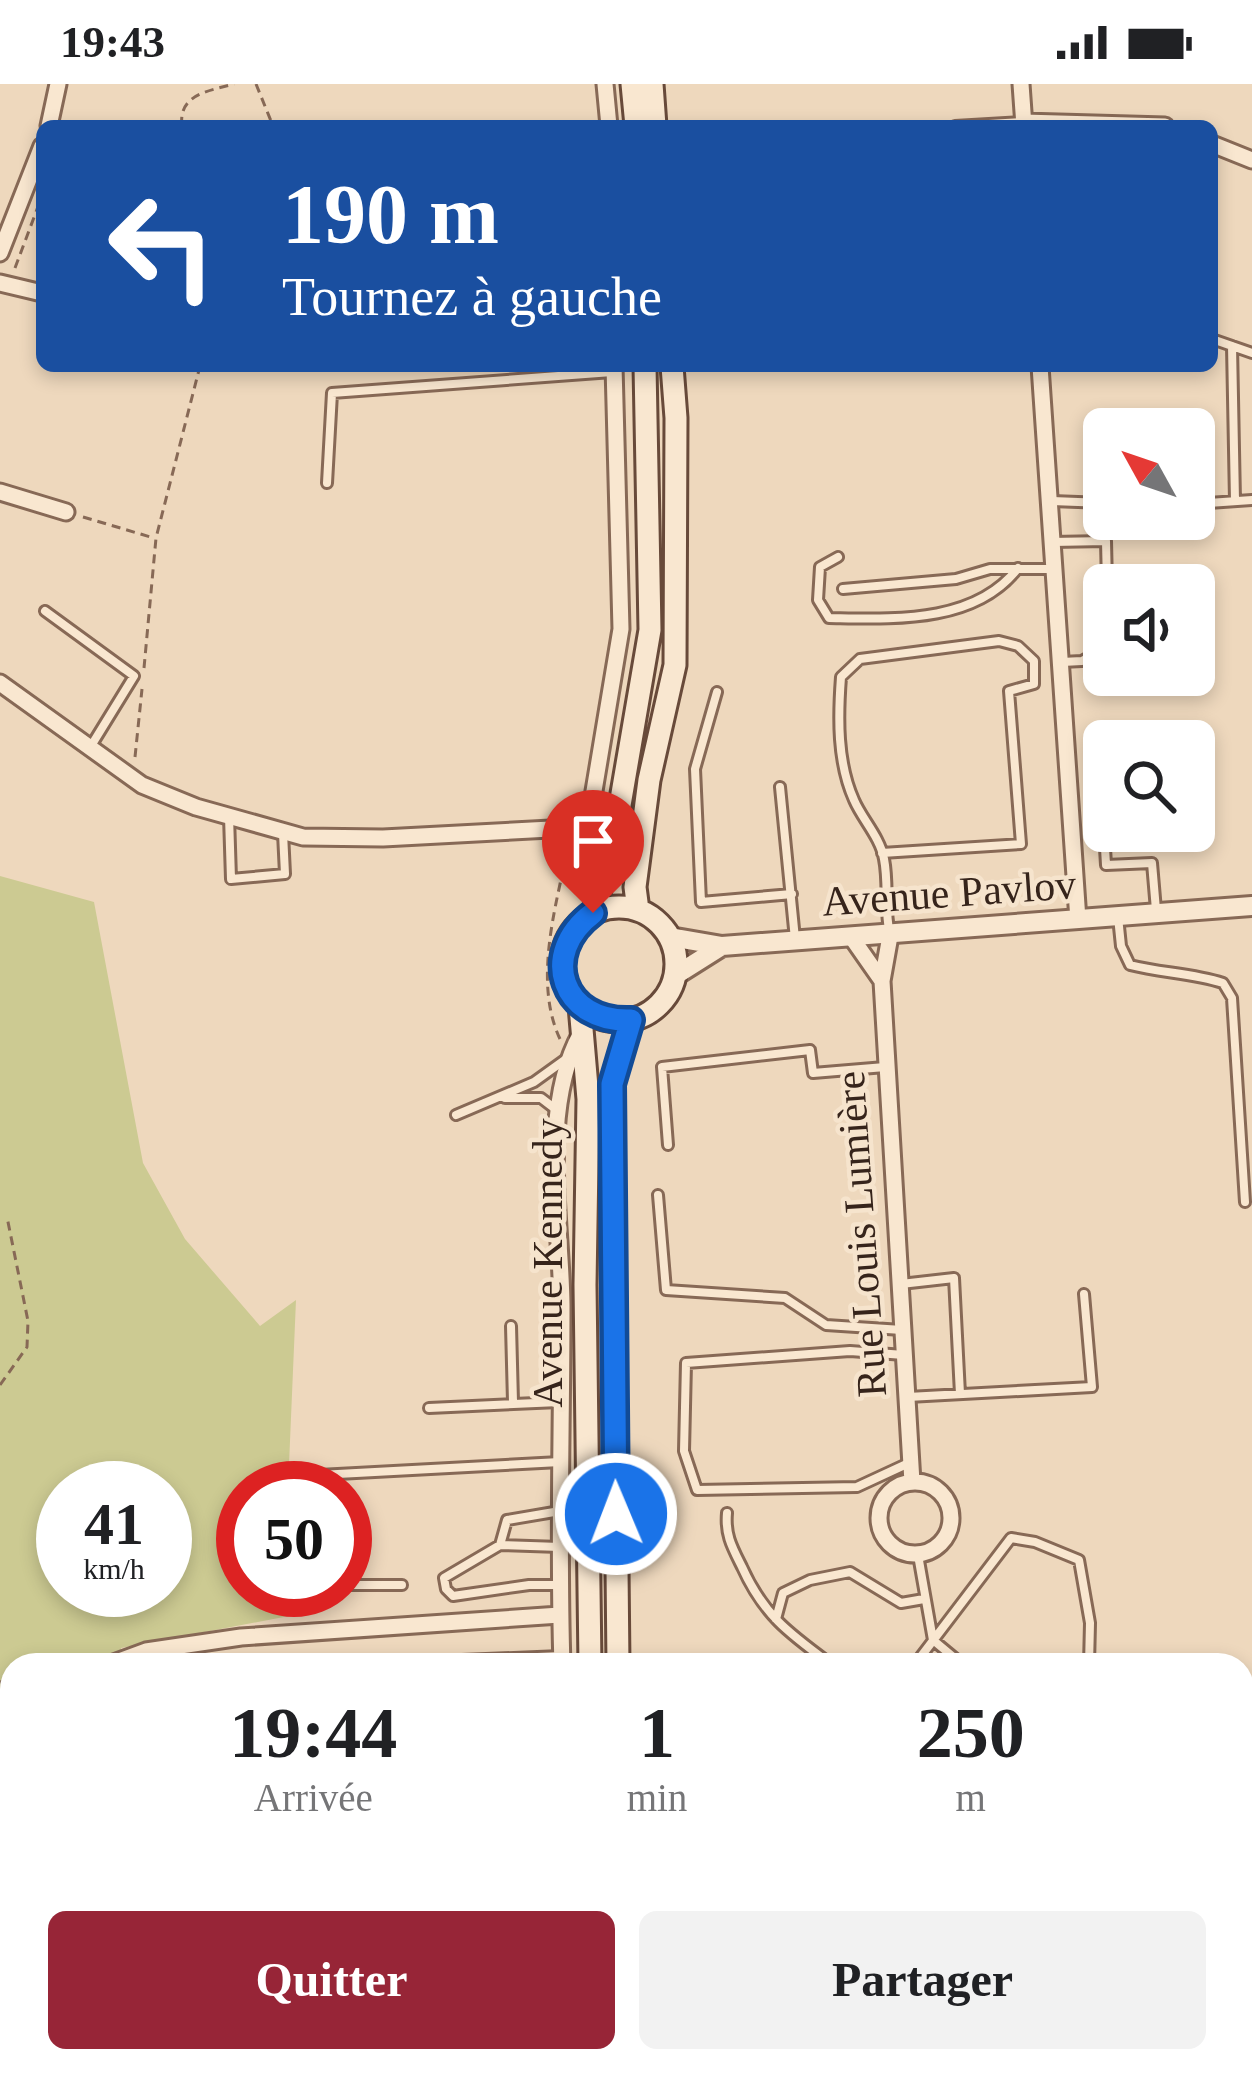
<!DOCTYPE html>
<html lang="fr">
<meta charset="utf-8">
<style>
body{margin:0;font-family:"Times New Roman",serif;background:#f2f2f2;color:#202124;height:100vh;display:flex;flex-direction:column;font-size:45px;white-space:nowrap}
*{box-sizing:border-box;margin:0}
p{font-size:39px;color:#757577}
.icon{flex:none;width:66px;height:66px;fill:none;stroke:currentColor;stroke-width:2;stroke-linecap:round;stroke-linejoin:round}
.map{position:relative;flex:1;overflow:hidden}
.sheet{position:absolute;left:0px;top:1569px;width:1254px;height:420px;display:flex;flex-direction:column;background:#fff;border-radius:36px 36px 0 0;box-shadow:0 6px 18px #0003}
.sheet>*{flex:none}
.guide{position:absolute;left:36px;top:36px;width:1182px;height:252px;border-radius:18px;box-shadow:0 6px 18px #0003;background:#1a4fa0;color:#fff;overflow:hidden}
.needle{width:78px;rotate:310deg}
.buttons{position:absolute;left:1083px;top:324px;display:grid;gap:24px}
.buttons a{display:grid;place-items:center;width:132px;height:132px;border-radius:18px;background:#fff;box-shadow:0 6px 18px #0003;font-size:60px}
.speed{position:absolute;left:36px;top:1377px;display:flex;gap:24px;font-size:60px;font-weight:700;text-align:center}
.speed>*{display:grid;place-content:center;width:156px;height:156px;border-radius:50%;background:#fff;box-shadow:0 6px 18px #0003;line-height:1}
.speed small{font-size:30px;font-weight:400}
.speed .limit{border:18px solid #d22;background:#fff;color:#111}
.pin{position:absolute;display:grid;place-items:center;width:102px;height:102px;color:#fff;margin:-123px -51px;border-radius:50% 50% 50% 0;rotate:-45deg;box-shadow:0 0 12px #0007}
.pin .icon{rotate:45deg}
.me{position:absolute;width:132px;margin:-66px;rotate:359deg;stroke-linejoin:round;filter:drop-shadow(0 0 9px #0008)}
.turn{display:flex;align-items:center;gap:42px;height:252px;padding:0 48px;font-size:54px}
.turn .icon{width:156px;height:156px;stroke-width:2.5}
.turn b{display:block;font-size:84px;line-height:102px}
.eta{display:flex;justify-content:space-evenly;align-items:center;height:204px;text-align:center}
.eta b{font-size:72px;font-weight:700;line-height:84px}
.primary-button{display:flex;gap:24px;margin-top:auto;padding:24px 48px}
.primary-button a{flex:1;height:138px;border-radius:18px;background:#972537;color:#fff;font-size:48px;font-weight:700;line-height:138px;text-align:center}
.primary-button a+a{background:#f2f2f2;color:#202124}
.status{display:flex;justify-content:space-between;align-items:center;height:84px;padding:0 60px;background:#fff;direction:ltr}
.status svg{height:33px;fill:currentColor}
.map>svg:first-child{display:block}
.green{fill:#ccca92;fill-rule:evenodd}
.lines{fill:none;stroke-linecap:round;stroke-linejoin:round}
.service-casing{stroke:#876956;stroke-width:14}
.minor-casing{stroke:#876956;stroke-width:21}
.tertiary-casing{stroke:#876956;stroke-width:24}
.secondary-casing{stroke:#684a3a;stroke-width:27}
.path{stroke:#876956;stroke-width:3;stroke-dasharray:9 6;stroke-linecap:butt}
.service{stroke:#f9e7d0;stroke-width:8}
.minor{stroke:#f9e7d0;stroke-width:15}
.tertiary{stroke:#f9e7d0;stroke-width:18}
.secondary{stroke:#f9e7d0;stroke-width:21}
.route-casing{stroke:#114b97;stroke-width:30}
.route{stroke:#1a73e8;stroke-width:21}
.labels{text-anchor:middle;dominant-baseline:central;stroke-width:9;stroke-linejoin:round;paint-order:stroke}
.street-label{font-size:42px;fill:#36241b;stroke:#f6e4cd}
</style>
<div class="status"><b>19:43</b><svg viewBox="0 0 49 12"><path d="M0 12V9h3v3zM5 12V6h3v6zM10 12V3h3v9zM15 12V0h3v12zM26 1h20v11H26zM47 4h2v5h-2z"/></svg></div>
<div class="map">
<svg width="1252" height="1989" viewBox="0 0 1252 1989">
<rect width="100%" height="100%" fill="#eed8bd"/>
<!-- green -->
<path class="green" d="M 0,792 L 94,818 L 143,1079 L 185,1155 L 260,1242 L 296,1216 L 288,1404 L 243,1404 L 243,1506 L 289,1506 L 289,1532 L 121,1564 L 121,1581 L 12,1581 L 12,1758 L 0,1759 ZM 63,1404 L 165,1404 L 165,1506 L 63,1506 Z"/>
<g class="lines">
<!-- service casing -->
<g class="service-casing">
<path id="service" d="M 955,42 L 1022,38
M 1212,255 L 1252,269
M 1232,262 L 1235,417
M 327,399 L 332,309 L 612,288
M 1052,417 L 1104,419
M 1194,420 L 1252,416
M 1052,458 L 1106,457 L 1107,501
M 838,473 L 820,483 L 818,516 L 829,534 C 893,535 975,540 1018,484
M 843,505 L 956,495 L 990,485 L 1053,485
M 45,527 L 134,592 L 91,662
M 1062,578 L 1082,577 L 1104,565
M 717,608 L 695,685 L 701,818 L 792,810
M 1098,654 L 1104,745
M 780,703 L 795,855
M 229,732 L 231,795 L 285,790 L 283,749
M 1104,747 L 1106,781 L 1152,779 L 1156,826
M 882,769 L 1021,760 L 1009,607 L 1034,600 L 1034,577 L 1018,562 L 999,557 L 860,575 L 841,593 C 838,633 837,678 854,716 C 862,735 880,753 884,775 C 889,800 884,825 890,851
M 1118,833 L 1121,862 L 1130,881 C 1161,889 1192,889 1223,899 L 1232,914 L 1245,1118
M 505,1014 L 541,1014 L 558,1027
M 456,1031 L 534,998 L 566,975
M 668,1061 L 662,983 L 810,966 L 813,989 L 885,983
M 658,1111 L 666,1206 L 785,1214 L 826,1241 L 902,1246
M 901,1200 L 954,1194 L 960,1310
M 511,1242 L 513,1318
M 904,1271 L 850,1267 L 686,1279 L 684,1367 L 697,1406 L 857,1403 L 911,1378
M 908,1313 L 1092,1303 L 1084,1210
M 429,1324 L 559,1318
M 298,1404 L 298,1399 L 319,1391 L 560,1378
M 727,1429 C 725,1451 732,1463 742,1483 C 764,1532 790,1550 832,1581
M 500,1461 L 507,1436 L 560,1427
M 918,1471 L 933,1556 L 963,1581
M 345,1501 L 402,1501
M 559,1501 L 529,1501 L 453,1512 L 446,1505 L 444,1494 L 500,1461 L 560,1463
M 776,1535 L 783,1509 L 810,1496 L 850,1488 L 901,1519 L 924,1515
M 437,1577 L 561,1572
M 927,1581 L 919,1575 L 1011,1454 L 1035,1458 L 1079,1476 L 1090,1539 L 1089,1581
M 1242,1702 L 1252,1699
M 141,1977 L 146,1989
M 671,1989 L 676,1977
M 980,1989 L 984,1977"/>
</g>
<!-- minor casing -->
<g class="minor-casing">
<path id="minor" d="M 605,0 L 609,42
M 1021,0 L 1024,42
M 1023,38 L 1165,42
M 49,42 L 58,0
M 1212,60 L 1252,76
M 0,169 L 42,62
M 0,199 L 42,209
M 1040,282 L 1078,836
M 0,408 L 66,428
M 0,599 L 142,701 L 196,723 L 303,753 L 383,754 L 588,743 L 613,762
M 588,743 L 621,545 L 614,282
M 890,852 L 882,897 L 912,1398
M 852,854 L 882,897
M879 1434a36 36 0 1 1 72 0a36 36 0 1 1-72 0Z
M 108,1581 L 146,1567 L 241,1553 L 560,1531
M 562,1581 C 558,1461 562,1341 562,1221 C 561,1136 539,1025 581,949"/>
</g>
<!-- tertiary casing -->
<g class="tertiary-casing">
<path id="tertiary" d="M 670,853 L 722,862 L 1252,822
M 676,891 L 722,862"/>
</g>
<!-- secondary casing -->
<g class="secondary-casing">
<path id="secondary" d="M 632,0 L 636,42
M 652,0 L 655,42
M562 880a57 57 0 1 1 114 0a57 57 0 1 1-114 0Z
M 638,826 L 635,803 L 649,696 L 675,581 L 676,334 L 672,282
M 593,829 L 613,762 L 650,546 L 645,282
M 580,922 L 588,1015 L 585,1201 L 590,1581
M 618,1581 L 612,1001 L 631,936
M 510,1977 L 529,1989
M 422,1989 L 436,1977
M 443,1989 L 488,1977
M 565,1989 L 585,1977"/>
</g>
<!-- path -->
<path class="path" d="M 256,0 L 273,42
M 182,42 C 178,10 209,7 234,0
M 15,184 L 42,112
M 83,433 L 154,454
M 144,584 L 156,454 L 200,282
M 135,673 L 142,605
M 560,955 C 533,898 556,821 568,764
M 0,1301 L 27,1263 L 28,1237 L 7,1133
M 0,1598 L 12,1596"/>
<!-- service -->
<use href="#service" class="service"/>
<!-- minor -->
<use href="#minor" class="minor"/>
<!-- tertiary -->
<use href="#tertiary" class="tertiary"/>
<!-- secondary -->
<use href="#secondary" class="secondary"/>
</g>
<g class="lines">
<!-- route casing -->
<g class="route-casing">
<path id="route" d="M 593,829 C 538,870 562,939 631,936 L 612,1000 L 616,1430"/>
</g>
<!-- route -->
<use href="#route" class="route"/>
</g>
<g class="labels">
<!-- street labels -->
<g class="street-label">
<text transform="translate(949 809) rotate(-4)">Avenue Pavlov</text>
<text transform="translate(861 1150) rotate(-94)">Rue Louis Lumière</text>
<text transform="translate(548 1179) rotate(-90)">Avenue Kennedy</text>
</g>
</g>
</svg>
<div class="buttons">
<a><svg class="needle" viewBox="-14 -14 28 28"><path d="M0-13l5 13h-10z" fill="#e53935"/><path d="M0 13l5-13h-10z" fill="#757577"/></svg></a>
<a><svg class="icon" aria-label="sound" viewBox="0 0 24 24"><path d="M4 9h4l5-4v14l-5-4H4zM17 9q2 3 0 6"/></svg></a>
<a><svg class="icon" aria-label="search" viewBox="0 0 24 24"><circle cx="10" cy="10" r="6"/><path d="M15 15l6 6"/></svg></a>
</div>
<div class="speed"><div>41<small>km/h</small></div><div class="limit">50</div></div>
<div class="pin" style="left:593px;top:829px;background:#d93025"><svg class="icon" aria-label="arrive" viewBox="0 0 24 24"><path d="M6 21V4h12l-3 4 3 4H6"/></svg></div>
<svg class="me" style="left:616px;top:1430px" viewBox="-20 -20 40 40"><circle r="17" fill="#1a73e8" stroke="#fff" stroke-width="3"/><path d="M0-11L8 9 0 5-8 9z" fill="#fff"/></svg>
<div class="guide">
<div class="turn"><svg class="icon" aria-label="left" viewBox="0 0 24 24"><path d="M17 20v-9H6M10 6l-5 5 5 5"/></svg><div><b>190 m</b>Tournez à gauche</div></div>
</div>
<section class="sheet">
<div class="eta">
<div><b>19:44</b><p>Arrivée</p></div>
<div><b>1</b><p>min</p></div>
<div><b>250</b><p>m</p></div>
</div>
<div class="primary-button"><a>Quitter</a><a>Partager</a></div>
</section>
</div>
